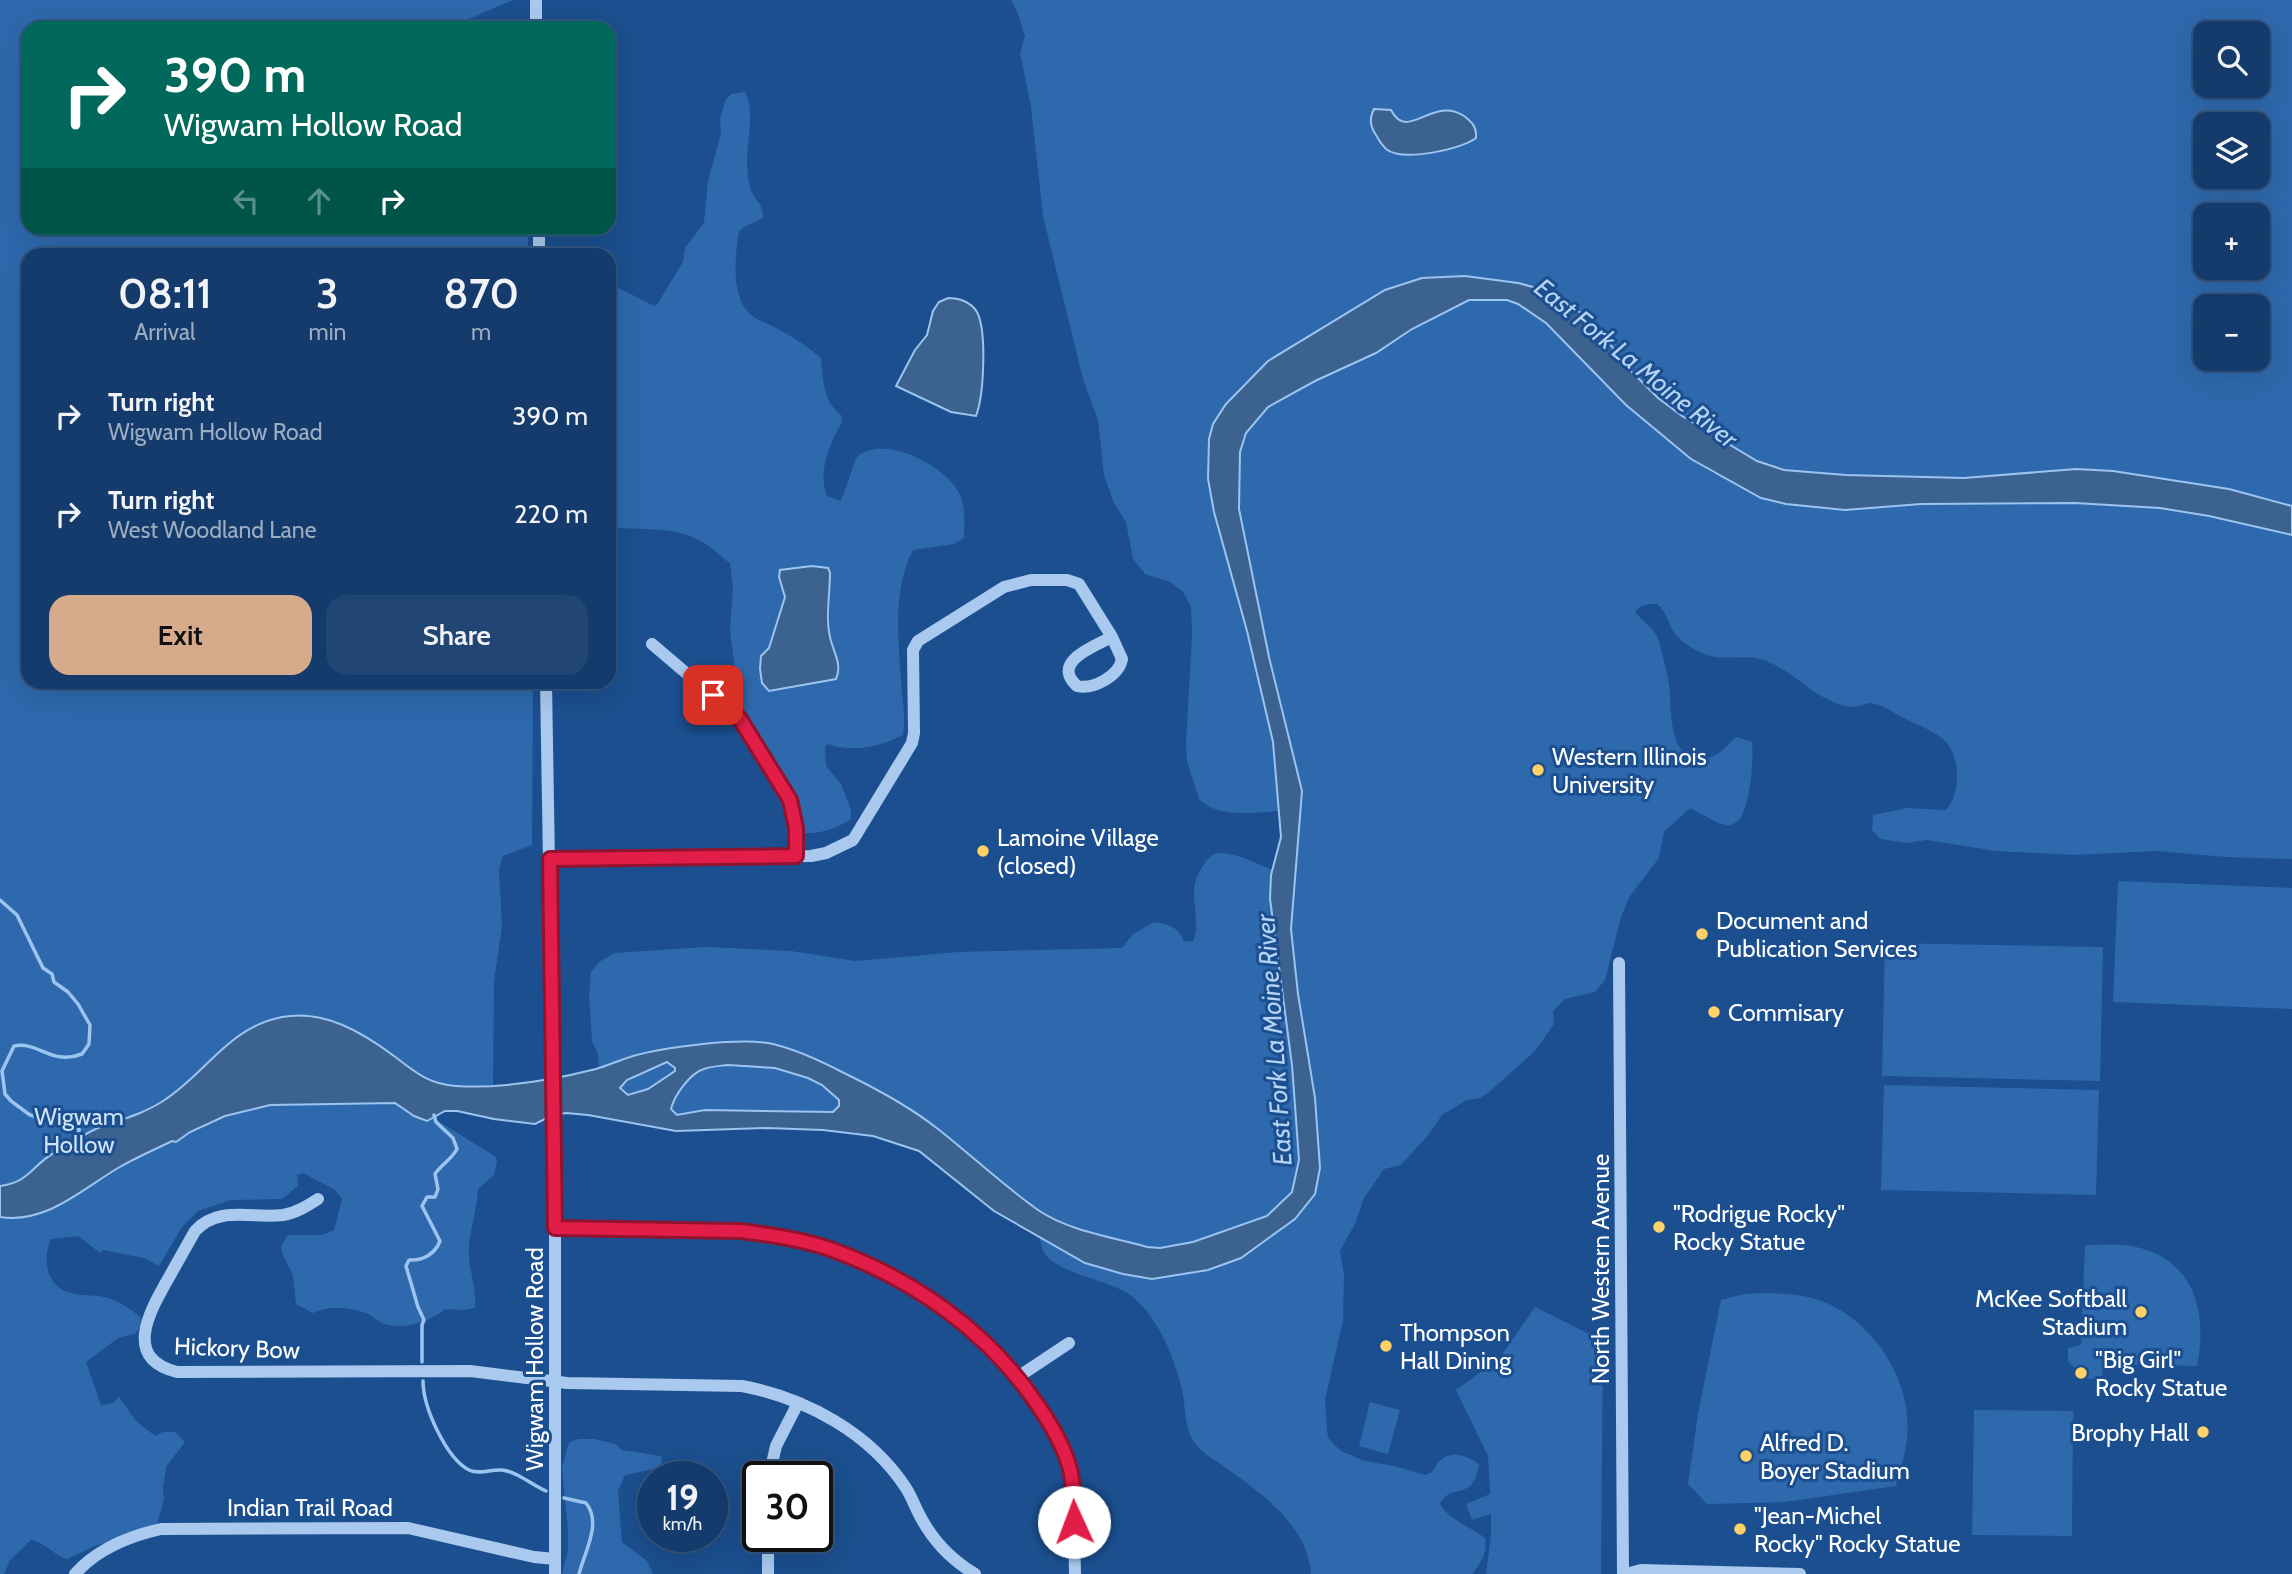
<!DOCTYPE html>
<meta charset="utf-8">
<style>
body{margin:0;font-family:Cabin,sans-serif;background:#214673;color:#f1f3f6;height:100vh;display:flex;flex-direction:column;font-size:26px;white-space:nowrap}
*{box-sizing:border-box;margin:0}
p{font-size:23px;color:#9dadc1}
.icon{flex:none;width:38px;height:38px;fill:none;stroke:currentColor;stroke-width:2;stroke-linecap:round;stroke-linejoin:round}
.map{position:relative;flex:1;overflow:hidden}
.sheet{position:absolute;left:21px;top:248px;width:595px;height:441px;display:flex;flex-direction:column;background:#143b6b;border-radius:21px;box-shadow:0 7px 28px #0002,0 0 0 2px #33557e}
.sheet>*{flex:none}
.guide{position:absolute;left:21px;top:21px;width:595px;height:214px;border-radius:21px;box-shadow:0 7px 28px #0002,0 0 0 2px #33557e;background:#00695c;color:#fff;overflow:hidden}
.tools{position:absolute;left:2193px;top:21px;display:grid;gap:14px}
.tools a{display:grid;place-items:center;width:77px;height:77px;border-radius:14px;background:#143b6b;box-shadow:0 7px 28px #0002,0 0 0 2px #33557e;font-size:35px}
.speed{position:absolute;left:637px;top:1461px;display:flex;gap:14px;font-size:35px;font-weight:700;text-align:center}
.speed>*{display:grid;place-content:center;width:91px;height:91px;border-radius:50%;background:#143b6b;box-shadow:0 7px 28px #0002,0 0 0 2px #33557e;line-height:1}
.speed small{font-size:18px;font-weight:400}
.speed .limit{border:4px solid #111;border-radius:10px;background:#fff;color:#111}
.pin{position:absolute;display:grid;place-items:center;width:60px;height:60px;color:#fff;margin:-30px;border-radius:14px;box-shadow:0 4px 10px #0006}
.me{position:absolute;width:77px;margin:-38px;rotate:358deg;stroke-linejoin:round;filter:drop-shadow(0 0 5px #0008)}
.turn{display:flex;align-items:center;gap:24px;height:147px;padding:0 28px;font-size:32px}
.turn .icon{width:91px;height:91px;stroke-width:2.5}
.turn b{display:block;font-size:49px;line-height:60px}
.lanes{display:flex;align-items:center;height:66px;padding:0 28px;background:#0003;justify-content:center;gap:35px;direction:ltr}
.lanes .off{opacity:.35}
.eta{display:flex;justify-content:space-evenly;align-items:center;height:119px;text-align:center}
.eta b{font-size:42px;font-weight:600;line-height:49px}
.primary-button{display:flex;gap:14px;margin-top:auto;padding:14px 28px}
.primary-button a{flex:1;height:80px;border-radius:21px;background:#d6ab8b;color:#111;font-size:28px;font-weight:600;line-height:80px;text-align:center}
.primary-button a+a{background:#214673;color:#f1f3f6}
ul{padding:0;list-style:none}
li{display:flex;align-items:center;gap:21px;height:98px;padding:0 28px}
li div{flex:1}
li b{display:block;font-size:26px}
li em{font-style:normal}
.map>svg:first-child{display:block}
.green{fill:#2e69ad;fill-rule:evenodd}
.water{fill:#3c6290;stroke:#9cc4f0;stroke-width:2;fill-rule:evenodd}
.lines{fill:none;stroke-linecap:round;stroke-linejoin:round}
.stream{stroke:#9cc4f0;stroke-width:3.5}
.minor{stroke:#a9c9ee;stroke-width:12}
.route-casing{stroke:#92132f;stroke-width:18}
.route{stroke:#e11d48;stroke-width:12}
.poi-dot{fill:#ffd166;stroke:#1b4f8f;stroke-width:2.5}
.labels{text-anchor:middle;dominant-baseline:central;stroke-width:6;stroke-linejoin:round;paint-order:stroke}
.poi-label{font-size:24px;fill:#fff;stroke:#1b4f8f;text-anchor:start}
.park-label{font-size:24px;fill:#cfe3fa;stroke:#1b4f8f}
.street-label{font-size:24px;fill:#fff;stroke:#1b4f8f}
.water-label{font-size:26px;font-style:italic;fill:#b5d3f5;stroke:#1b4f8f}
</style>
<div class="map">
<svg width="2292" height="1574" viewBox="0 0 2292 1574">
<rect width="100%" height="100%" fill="#1b4f8f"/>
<!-- green -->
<path class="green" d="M 0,0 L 513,0 L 466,20 L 456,28 L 28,28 L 28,228 L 528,228 L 528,255 L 28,256 L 28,682 L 533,683 L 532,845 L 503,856 L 499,869 L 502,926 L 494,982 L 493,1085 L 456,1086 L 439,1083 L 419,1076 L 391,1054 L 278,1018 L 247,1030 L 233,1038 L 193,1078 L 157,1105 L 295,1084 L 378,1103 L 395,1103 L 414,1116 L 427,1121 L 433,1118 L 495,1156 L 497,1162 L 494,1175 L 478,1189 C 477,1208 471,1227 469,1245 C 467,1266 477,1286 475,1308 L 463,1310 L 445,1309 C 430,1322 401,1331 382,1323 C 377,1321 373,1316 368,1314 C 350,1307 331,1305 313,1313 L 296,1304 L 293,1275 L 282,1253 L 281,1246 L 288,1235 L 322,1235 L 334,1230 L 342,1199 L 335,1190 L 303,1173 L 297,1175 L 298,1186 L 282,1199 L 231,1200 L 198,1211 L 182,1227 L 159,1266 L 144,1258 L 103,1250 L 100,1253 L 78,1236 L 51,1239 C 43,1257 45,1282 65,1291 C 77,1297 95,1294 108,1298 C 121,1302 132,1310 141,1318 L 140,1328 L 134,1334 L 118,1338 L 86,1362 L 101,1405 L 113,1403 L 119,1397 L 136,1421 L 155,1436 L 163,1432 L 175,1432 L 185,1442 L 166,1467 L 163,1488 L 164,1499 L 155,1532 L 97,1545 L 67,1559 C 52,1554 48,1544 31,1540 L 10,1560 L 4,1574 L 0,1574 L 0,1217 C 20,1220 35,1217 53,1208 L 0,1208 Z
M 1011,0 L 2292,0 L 2292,506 L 2271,499 L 2076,469 L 1964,478 L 1846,475 L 1784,470 L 1757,461 L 1682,416 L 1658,398 L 1626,366 L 1602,333 L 1581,313 L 1422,278 L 1385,290 L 1268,361 L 1209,439 L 1208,479 L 1214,512 L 1247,631 L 1273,742 L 1279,811 C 1253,812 1219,819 1199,799 L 1187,761 L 1186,742 L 1192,634 L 1191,607 L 1183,592 L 1170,582 L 1145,574 L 1133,559 L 1126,522 L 1114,503 L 1104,475 L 1098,420 L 1083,379 L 1043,216 L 1031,107 L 1020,53 L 1025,36 L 1018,14 ZM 2205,33 L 2258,33 L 2258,86 L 2205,86 ZM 2205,124 L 2258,124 L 2258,177 L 2205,177 ZM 2205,215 L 2258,215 L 2258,268 L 2205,268 ZM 2205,306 L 2258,306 L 2258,359 L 2205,359 Z
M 745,92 C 756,114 746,141 747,165 C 748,173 748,185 752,192 C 757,203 763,204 763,217 C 755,224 745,224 739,232 C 735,254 731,294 748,312 C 755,320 767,323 776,328 C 792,336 807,346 821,358 C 823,380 823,401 841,415 L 842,422 C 830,444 817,471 827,496 L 840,501 C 847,491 853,461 858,456 C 886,434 948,467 960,495 C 966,508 964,524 964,538 L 954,544 L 913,550 C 893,588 898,638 901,680 C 902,699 906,716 903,735 C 878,747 854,753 827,744 L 825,748 L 826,766 L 841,784 L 851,810 L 851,819 C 832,831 819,834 797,833 L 794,813 L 729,709 L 735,695 L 735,671 L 730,630 L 733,587 L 730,563 C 721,557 714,549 704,543 C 675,525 642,531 609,527 L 609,287 L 617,287 L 652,305 L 656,306 L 683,262 L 685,248 L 704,223 L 708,181 L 721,134 L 720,118 L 726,99 L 731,94 ZM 830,573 L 830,634 L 840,667 L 827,681 L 775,689 L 761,656 L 769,648 L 785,597 L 784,589 Z
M 1469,300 L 1507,300 L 1518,304 L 1546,323 L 1626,405 L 1691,459 L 1713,473 L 1845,510 L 1921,504 L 2075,503 L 2160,508 L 2209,516 L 2292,535 L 2292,859 L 2226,857 L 2157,851 L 2073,855 L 1996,851 L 1927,840 L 1906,843 L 1881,839 L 1872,830 L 1873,815 L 1907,808 L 1946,810 C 1955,799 1957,789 1957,775 C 1956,737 1934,733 1904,718 C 1893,713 1882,704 1870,703 C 1865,703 1859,707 1854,707 C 1846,707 1836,704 1829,700 C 1803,688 1790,668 1760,659 C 1741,654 1720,662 1702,653 C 1694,650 1682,642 1676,635 C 1668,625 1668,613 1657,604 C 1648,604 1641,604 1635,612 C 1643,622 1655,628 1659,641 C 1663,658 1669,676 1670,694 C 1671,717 1671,765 1707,758 C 1721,756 1726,744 1737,737 L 1752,742 C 1754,759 1750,807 1739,820 C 1736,823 1732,824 1729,826 L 1718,823 L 1690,808 L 1664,832 L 1659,858 L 1630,896 L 1621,917 L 1605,980 L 1595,992 L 1565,999 L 1553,1011 L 1554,1024 L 1535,1051 L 1488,1093 L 1480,1098 L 1467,1100 L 1442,1115 L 1429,1134 L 1401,1165 L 1384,1169 L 1364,1198 L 1355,1224 L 1340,1251 L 1344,1275 L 1343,1320 L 1325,1400 L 1327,1430 L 1328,1438 L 1341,1451 L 1365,1461 L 1394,1466 L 1425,1475 C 1433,1473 1433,1470 1437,1464 C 1449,1449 1466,1455 1479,1464 C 1473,1504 1451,1481 1440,1504 C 1449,1520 1471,1527 1485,1538 C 1488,1553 1481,1563 1472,1574 L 1311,1574 C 1307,1524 1261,1493 1223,1466 C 1215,1460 1204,1454 1198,1447 C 1182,1430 1187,1405 1181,1386 C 1174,1356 1157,1317 1133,1297 C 1113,1280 1055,1274 1044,1252 C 1042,1248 1041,1242 1039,1237 L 1085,1263 L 1122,1274 L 1152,1279 L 1208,1270 L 1320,1168 L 1315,1098 L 1298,994 L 1291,929 L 1302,791 L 1269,657 L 1239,509 L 1240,452 L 1246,433 L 1268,407 L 1315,381 L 1376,353 L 1412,329 Z
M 1217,853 C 1237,852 1254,863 1273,870 L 1271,875 L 1292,1065 L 1299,1160 L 1292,1192 L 1267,1216 L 1193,1242 L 1160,1248 L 1147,1247 L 1061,1223 L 1039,1210 L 935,1127 L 885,1093 L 813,1057 L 754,1041 L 703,1045 L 634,1056 L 599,1068 L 598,1054 L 592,1041 L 589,995 L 591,972 L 599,962 L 615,953 L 704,947 L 732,948 L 791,951 L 855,961 L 959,952 L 1122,948 L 1133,934 L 1154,922 C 1168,924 1178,927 1184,941 L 1193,942 C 1203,918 1185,893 1201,869 C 1206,861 1208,857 1217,853 Z
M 2118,881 L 2292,888 L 2292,1009 L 2113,1002 Z
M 1885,943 L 2103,947 L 2100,1081 L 1882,1076 Z
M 668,1062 L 675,1068 L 675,1071 L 648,1089 L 628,1095 L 620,1088 L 634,1077 Z
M 728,1065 L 775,1068 L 807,1078 L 822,1085 L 839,1100 L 839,1106 L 833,1112 L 705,1110 L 677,1115 L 670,1110 C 673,1097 688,1076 700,1070 C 708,1066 720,1066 728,1065 Z
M 1884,1085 L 2099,1090 L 2096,1195 L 1881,1190 Z
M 2085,1245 C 2098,1245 2111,1244 2123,1245 C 2191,1252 2209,1307 2197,1366 L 2104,1364 L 2101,1380 L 2084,1378 L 2068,1361 L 2068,1348 L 2081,1345 Z
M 1768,1293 C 1790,1294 1812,1295 1831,1305 C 1879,1328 1913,1386 1907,1439 C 1905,1455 1900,1471 1896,1486 L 1785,1502 L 1707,1504 L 1688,1484 L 1698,1414 L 1721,1300 L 1744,1294 Z
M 1535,1307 L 1603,1341 L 1601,1574 L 1486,1574 L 1491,1535 L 1491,1514 L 1472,1520 L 1466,1504 L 1490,1494 L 1488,1456 L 1456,1390 L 1499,1359 Z
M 1370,1402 L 1400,1410 L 1388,1454 L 1359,1446 Z
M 1974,1410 L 2073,1411 L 2072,1536 L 1972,1535 Z
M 579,1439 L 595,1439 L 615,1444 L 622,1450 L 661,1456 L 662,1464 L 654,1469 L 625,1475 L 618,1491 L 622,1542 L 647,1561 L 653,1574 L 562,1574 L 568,1550 L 568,1531 L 562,1468 L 569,1442 Z"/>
<!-- water -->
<path class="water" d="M 1374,109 L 1391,110 C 1408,143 1432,95 1464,116 C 1472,122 1477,127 1476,138 C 1460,150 1402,162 1386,149 C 1382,145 1378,139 1376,135 C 1370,126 1369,119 1374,109 Z
M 1465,276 L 1518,283 L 1548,291 L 1581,313 L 1602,333 L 1626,366 L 1658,398 L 1682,416 L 1757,461 L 1784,470 L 1846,475 L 1964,478 L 2076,469 L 2113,471 L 2229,489 L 2292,506 L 2292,535 L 2209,516 L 2160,508 L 2075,503 L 1921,504 L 1845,510 L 1786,504 L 1761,498 L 1691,459 L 1626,405 L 1546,323 L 1518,304 L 1507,300 L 1469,300 L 1412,329 L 1376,353 L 1315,381 L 1268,407 L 1246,433 L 1240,452 L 1239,509 L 1269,657 L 1302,791 L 1291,929 L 1298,994 L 1315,1098 L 1320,1168 L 1315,1194 L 1295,1219 L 1241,1258 L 1208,1270 L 1152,1279 L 1123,1274 L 1085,1263 L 994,1211 L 919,1151 L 873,1136 L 823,1130 L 767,1128 L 676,1131 L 588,1115 L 566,1113 L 553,1115 L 535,1124 L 494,1119 L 457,1111 L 445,1111 L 427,1121 L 414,1116 L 395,1103 L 270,1105 L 225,1116 L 190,1132 L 176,1142 L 172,1141 C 154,1150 135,1158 118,1168 C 81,1190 46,1224 0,1217 L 0,1186 C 30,1182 32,1165 54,1153 C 68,1146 83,1134 98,1128 C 120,1120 143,1114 163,1101 C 207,1073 227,1028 282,1017 C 323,1009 362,1032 394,1056 C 415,1072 428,1084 456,1086 C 502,1089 552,1080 596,1069 C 609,1065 620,1060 633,1056 C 665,1047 741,1037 773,1044 C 798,1050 821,1061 844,1073 C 877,1089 909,1106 938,1129 C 971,1155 1003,1185 1038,1210 C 1069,1231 1111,1237 1147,1247 L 1160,1248 L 1193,1242 L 1267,1216 L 1292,1192 L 1299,1160 L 1292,1065 L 1270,899 L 1271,875 L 1281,837 L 1273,742 L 1247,631 L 1214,512 L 1208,479 L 1209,439 L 1213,424 L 1226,404 L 1268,361 L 1385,290 L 1422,278 ZM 667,1062 L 675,1068 L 675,1071 L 648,1089 L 628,1095 L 620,1088 L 627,1080 ZM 728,1065 L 775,1068 L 808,1078 L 822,1085 L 839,1100 L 839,1106 L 833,1112 L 705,1110 L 677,1115 L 671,1109 C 674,1096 690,1073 704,1069 C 712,1066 720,1066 728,1065 Z
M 948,298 C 959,298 971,302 977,312 C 987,331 984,395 976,416 L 951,412 L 896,386 L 915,350 L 927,335 L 933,311 L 939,302 Z
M 812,566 L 828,568 L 830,573 C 830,594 825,621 831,641 C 835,655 842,665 836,679 L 769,691 L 762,683 L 760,669 L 761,656 L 769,648 L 785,597 L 779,577 L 780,570 Z"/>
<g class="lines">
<!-- stream -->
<path class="stream" d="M 0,900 L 17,915 L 43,968 L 52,974 L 54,982 L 68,992 L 78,1004 L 90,1025 L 89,1044 L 82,1054 C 51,1066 39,1041 14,1046 L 2,1071 L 5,1094 L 11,1101 L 30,1115 L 79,1129 L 78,1144
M 422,1362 L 422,1325 L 424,1320 L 418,1307 L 406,1266 L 409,1260 C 423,1261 435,1254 440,1241 L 422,1206 L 427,1197 L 435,1197 L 438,1189 L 435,1174 C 442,1164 451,1160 457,1149 L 453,1138 L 436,1122 L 434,1115
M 423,1381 C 423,1407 446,1458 469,1470 C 479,1475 491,1469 502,1470 C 516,1471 532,1485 546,1491
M 564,1498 L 586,1503 C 602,1523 585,1551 579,1574"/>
<!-- minor -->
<path class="minor" d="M 536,0 L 536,28
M 539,228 L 539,256
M 1112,637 L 1122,659 C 1119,676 1093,690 1077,686 C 1050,662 1095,646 1112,637 Z
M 652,644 L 740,719 L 790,800 L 796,828 L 796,856
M 546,682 L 555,1228 L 555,1574
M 550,859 L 811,856 L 826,853 L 853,840 L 912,743 L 914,733 L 913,650 L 918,641 L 1004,587 L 1031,580 L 1067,580 L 1079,584 L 1112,637
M 1619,963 L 1623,1574
M 318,1199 C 307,1206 296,1213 283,1215 C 252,1219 219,1205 195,1231 C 186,1247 177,1263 168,1279 C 150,1311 122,1358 177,1372 L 470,1371 L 567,1383 L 742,1386 C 806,1398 870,1433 906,1488 C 911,1496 914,1504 918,1512 C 931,1539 950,1559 975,1574
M 555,1228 L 741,1231 C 770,1235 802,1239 830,1249 C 932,1286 1046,1369 1073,1480 L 1075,1574
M 1018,1377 L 1069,1343
M 769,1477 L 776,1446 L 798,1403
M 75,1574 C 97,1549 130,1536 161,1529 L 408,1528 L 534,1557 L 555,1559
M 768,1574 L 768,1536
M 1626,1574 L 1641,1570 L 1800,1574"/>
</g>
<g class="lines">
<!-- route casing -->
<g class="route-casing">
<path id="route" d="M 713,695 L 740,719 L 790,800 L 796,828 L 796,856 L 550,859 L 555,1228 L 741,1231 C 770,1235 801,1239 830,1249 C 914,1279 989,1332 1039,1407 C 1052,1426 1064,1447 1070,1469 C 1074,1486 1074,1504 1074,1522"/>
</g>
<!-- route -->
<use href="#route" class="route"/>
</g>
<!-- markers -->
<g class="poi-dot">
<circle cx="1538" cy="770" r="7"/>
<circle cx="983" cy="851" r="7"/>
<circle cx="1702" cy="934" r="7"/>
<circle cx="1714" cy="1012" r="7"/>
<circle cx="1659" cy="1227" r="7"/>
<circle cx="2141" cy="1312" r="7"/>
<circle cx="1386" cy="1346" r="7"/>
<circle cx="2081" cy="1373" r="7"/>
<circle cx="2203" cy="1432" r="7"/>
<circle cx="1746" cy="1456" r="7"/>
<circle cx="1740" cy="1529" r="7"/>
</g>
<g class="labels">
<!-- poi labels -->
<g class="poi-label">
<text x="1552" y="756">Western Illinois<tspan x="1552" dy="28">University</tspan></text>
<text x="997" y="837">Lamoine Village<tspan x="997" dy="28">(closed)</tspan></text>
<text x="1716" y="920">Document and<tspan x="1716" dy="28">Publication Services</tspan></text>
<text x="1728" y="1012">Commisary</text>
<text x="1673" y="1213">"Rodrigue Rocky"<tspan x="1673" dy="28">Rocky Statue</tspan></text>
<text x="2127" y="1298" text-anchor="end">McKee Softball<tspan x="2127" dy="28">Stadium</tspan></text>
<text x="1400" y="1332">Thompson<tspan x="1400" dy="28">Hall Dining</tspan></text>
<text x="2095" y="1359">"Big Girl"<tspan x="2095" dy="28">Rocky Statue</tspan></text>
<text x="2189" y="1432" text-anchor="end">Brophy Hall</text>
<text x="1760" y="1442">Alfred D.<tspan x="1760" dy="28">Boyer Stadium</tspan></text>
<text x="1754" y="1515">"Jean-Michel<tspan x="1754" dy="28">Rocky" Rocky Statue</tspan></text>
</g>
<!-- park labels -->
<g class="park-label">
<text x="79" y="1116">Wigwam<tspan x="79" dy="28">Hollow</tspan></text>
</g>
<!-- street labels -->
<g class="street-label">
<text transform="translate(1600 1269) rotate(-90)">North Western Avenue</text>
<text transform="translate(237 1348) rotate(2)">Hickory Bow</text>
<text transform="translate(534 1359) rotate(-90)">Wigwam Hollow Road</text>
<text x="310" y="1507">Indian Trail Road</text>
</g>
<!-- water labels -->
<g class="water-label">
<text transform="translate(1636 363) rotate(39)">East Fork La Moine River</text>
<text transform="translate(1274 1040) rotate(-94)">East Fork La Moine River</text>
</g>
</g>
</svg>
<div class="tools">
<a><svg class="icon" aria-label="search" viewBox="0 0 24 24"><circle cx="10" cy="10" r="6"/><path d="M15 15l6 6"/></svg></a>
<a><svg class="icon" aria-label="layers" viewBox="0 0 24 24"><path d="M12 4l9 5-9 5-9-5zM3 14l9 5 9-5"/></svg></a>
<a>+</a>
<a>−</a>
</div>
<div class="speed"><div>19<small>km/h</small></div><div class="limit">30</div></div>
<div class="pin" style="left:713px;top:695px;background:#d93025"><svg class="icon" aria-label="arrive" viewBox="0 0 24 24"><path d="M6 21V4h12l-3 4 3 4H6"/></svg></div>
<svg class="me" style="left:1074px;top:1522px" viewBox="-20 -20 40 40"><circle r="19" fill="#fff"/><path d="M0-13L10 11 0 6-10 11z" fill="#e11d48"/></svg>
<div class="guide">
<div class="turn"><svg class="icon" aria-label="right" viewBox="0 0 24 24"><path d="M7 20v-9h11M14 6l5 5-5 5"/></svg><div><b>390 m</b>Wigwam Hollow Road</div></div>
<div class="lanes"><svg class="icon off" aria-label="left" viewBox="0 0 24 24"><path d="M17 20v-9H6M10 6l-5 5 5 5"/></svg><svg class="icon off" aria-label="ahead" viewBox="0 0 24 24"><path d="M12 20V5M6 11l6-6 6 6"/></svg><svg class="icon" aria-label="right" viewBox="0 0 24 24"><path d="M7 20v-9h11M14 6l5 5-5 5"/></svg></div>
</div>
<section class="sheet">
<div class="eta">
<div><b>08:11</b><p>Arrival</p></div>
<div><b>3</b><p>min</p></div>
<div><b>870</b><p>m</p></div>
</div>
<ul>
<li><svg class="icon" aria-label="right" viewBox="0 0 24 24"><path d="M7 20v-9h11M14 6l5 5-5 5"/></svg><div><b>Turn right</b><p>Wigwam Hollow Road</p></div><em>390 m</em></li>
<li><svg class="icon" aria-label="right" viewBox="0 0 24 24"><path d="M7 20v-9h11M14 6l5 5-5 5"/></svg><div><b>Turn right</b><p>West Woodland Lane</p></div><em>220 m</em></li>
</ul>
<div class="primary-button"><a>Exit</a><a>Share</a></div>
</section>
</div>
